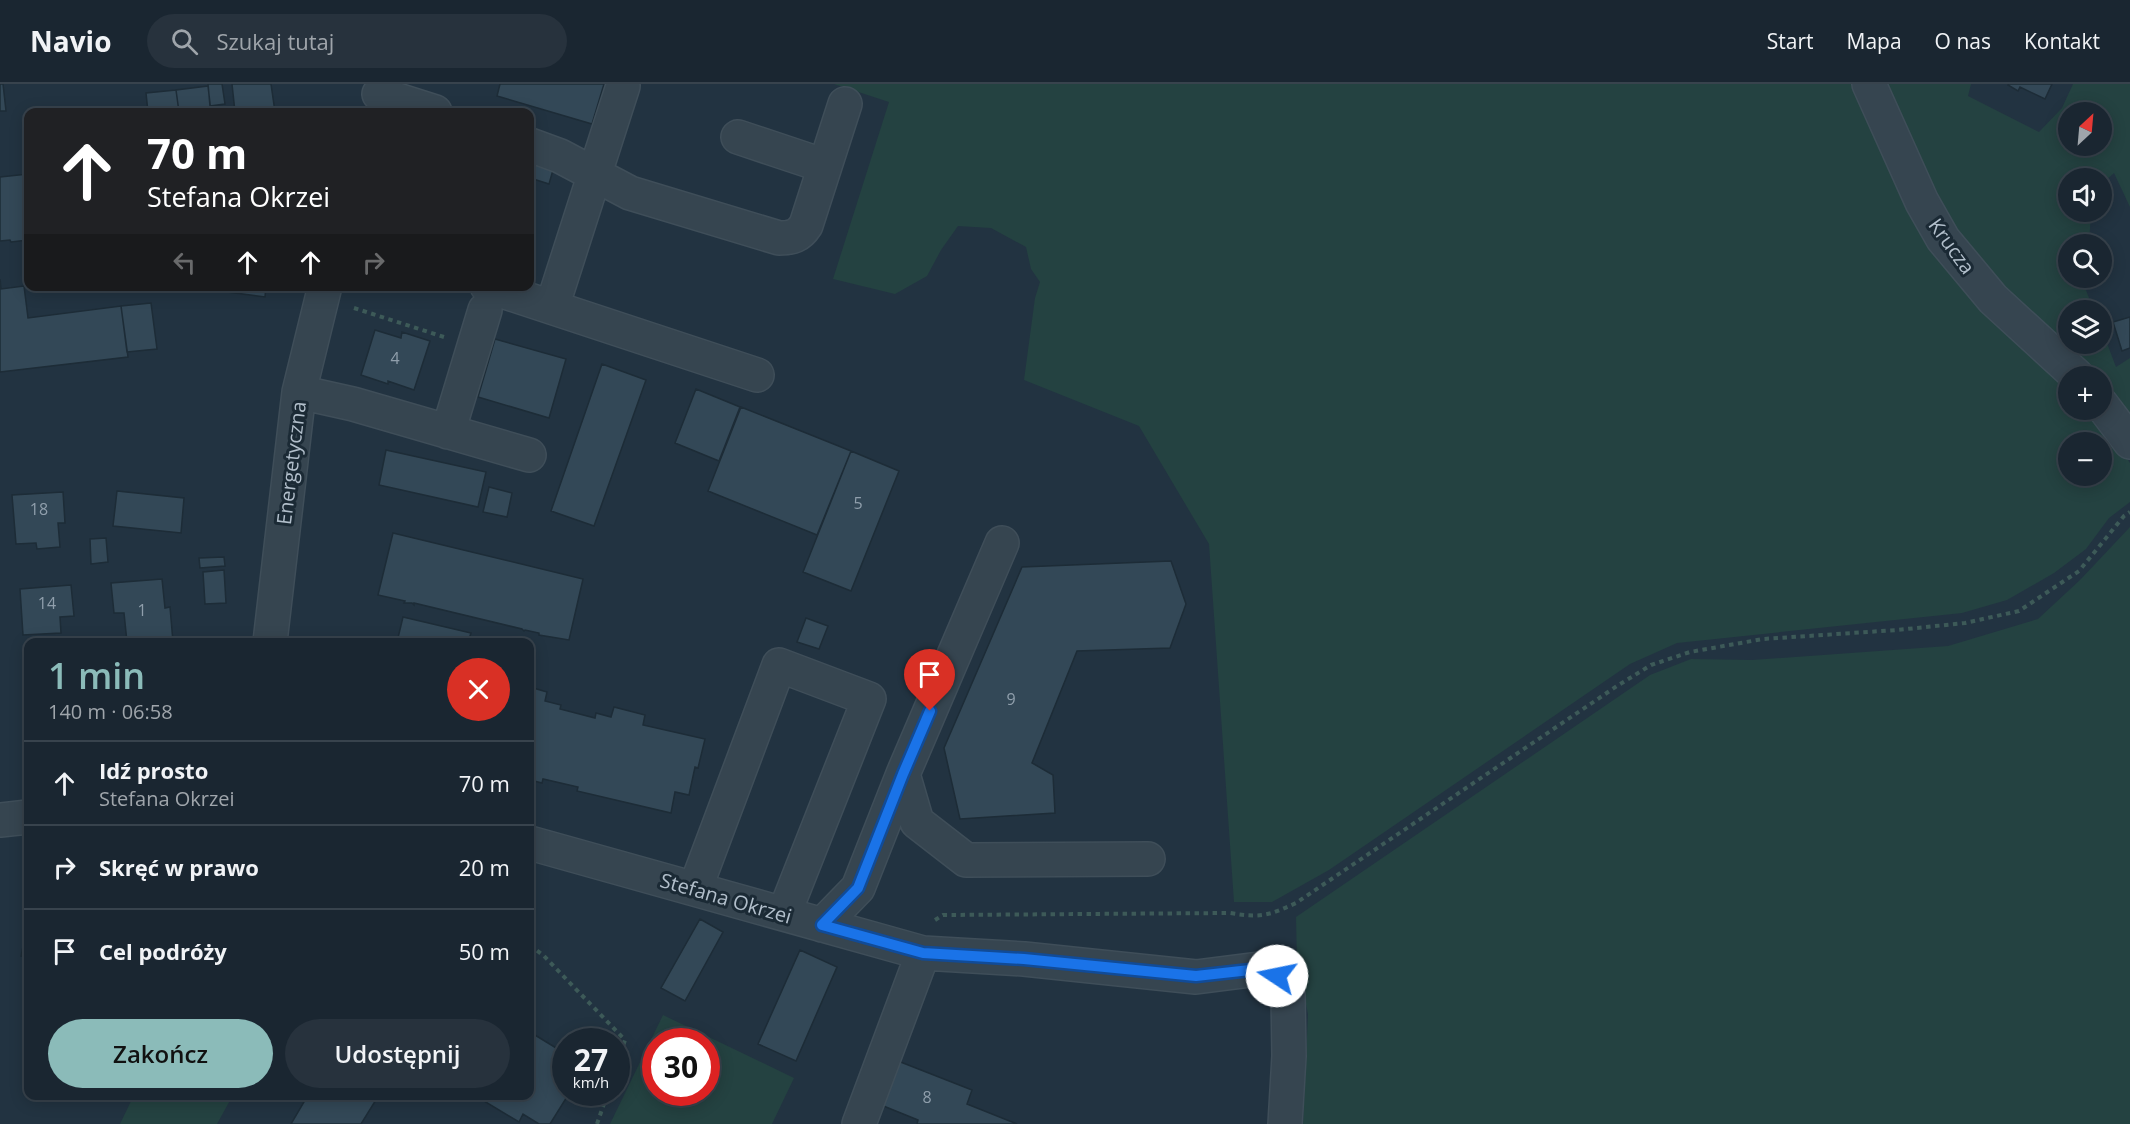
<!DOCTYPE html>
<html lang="pl">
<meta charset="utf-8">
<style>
body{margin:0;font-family:"Open Sans",sans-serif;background:#27323d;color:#f1f3f6;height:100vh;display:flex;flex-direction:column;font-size:22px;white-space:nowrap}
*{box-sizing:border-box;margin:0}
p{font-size:20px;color:#9fa5ab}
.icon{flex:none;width:33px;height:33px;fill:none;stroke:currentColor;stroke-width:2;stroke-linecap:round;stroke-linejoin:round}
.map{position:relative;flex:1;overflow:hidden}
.details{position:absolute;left:24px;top:554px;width:510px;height:462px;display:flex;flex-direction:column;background:#1a2631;border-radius:12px;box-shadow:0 3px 15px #0003,0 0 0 2px #38434d}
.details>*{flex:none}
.hud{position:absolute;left:24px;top:24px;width:510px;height:183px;border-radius:12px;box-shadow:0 3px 15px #0003,0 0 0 2px #38434d;background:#202124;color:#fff;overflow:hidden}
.needle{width:39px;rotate:26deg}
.controls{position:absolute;left:2058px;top:18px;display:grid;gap:12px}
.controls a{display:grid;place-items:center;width:54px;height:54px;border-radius:50%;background:#1a2631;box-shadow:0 3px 15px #0003,0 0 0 2px #38434d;font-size:30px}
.speed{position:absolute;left:552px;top:944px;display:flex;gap:12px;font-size:30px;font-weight:700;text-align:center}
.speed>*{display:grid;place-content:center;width:78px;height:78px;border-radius:50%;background:#1a2631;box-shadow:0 3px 15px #0003,0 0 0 2px #38434d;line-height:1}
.speed small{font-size:15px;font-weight:400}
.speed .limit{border:9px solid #d22;background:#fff;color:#111}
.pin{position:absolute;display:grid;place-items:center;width:51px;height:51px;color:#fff;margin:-62px -26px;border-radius:50% 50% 50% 0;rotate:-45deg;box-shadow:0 0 6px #0007}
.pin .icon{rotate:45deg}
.me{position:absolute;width:66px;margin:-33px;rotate:281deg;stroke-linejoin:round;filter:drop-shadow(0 0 4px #0008)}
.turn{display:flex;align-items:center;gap:21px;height:126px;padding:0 24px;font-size:27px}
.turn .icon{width:78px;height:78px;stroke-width:2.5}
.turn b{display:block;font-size:42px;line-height:51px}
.lanes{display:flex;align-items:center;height:57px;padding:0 24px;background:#0003;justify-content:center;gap:30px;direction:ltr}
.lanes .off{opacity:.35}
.round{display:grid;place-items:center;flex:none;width:63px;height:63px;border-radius:32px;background:#27323d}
.headline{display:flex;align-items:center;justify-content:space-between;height:102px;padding:0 24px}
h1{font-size:36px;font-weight:600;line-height:45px;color:#8bbbb9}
.primary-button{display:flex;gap:12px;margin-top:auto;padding:12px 24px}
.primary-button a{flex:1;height:69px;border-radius:36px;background:#8bbbb9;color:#111;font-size:24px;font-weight:600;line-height:69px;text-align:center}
.primary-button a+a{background:#27323d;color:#f1f3f6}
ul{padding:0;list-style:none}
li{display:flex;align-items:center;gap:18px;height:84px;padding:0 24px;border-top:2px solid #38434d}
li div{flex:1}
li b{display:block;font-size:22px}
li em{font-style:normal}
header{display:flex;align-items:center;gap:36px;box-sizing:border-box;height:84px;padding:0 30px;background:#1a2631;border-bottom:2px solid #38434d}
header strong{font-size:28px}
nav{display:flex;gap:33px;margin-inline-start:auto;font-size:21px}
.search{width:420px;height:54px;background:#27323d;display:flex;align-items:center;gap:15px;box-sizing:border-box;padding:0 21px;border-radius:33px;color:#9fa5ab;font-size:22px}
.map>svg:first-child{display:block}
.green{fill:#244241;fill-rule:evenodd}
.building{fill:#334857;stroke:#1d2c37;stroke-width:1.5}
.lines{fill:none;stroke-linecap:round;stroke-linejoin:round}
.minor-casing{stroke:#3f4e59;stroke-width:36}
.path{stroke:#3d5a58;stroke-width:4;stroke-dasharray:4.5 4.5;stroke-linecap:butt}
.minor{stroke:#364550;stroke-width:33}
.route-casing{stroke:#114b97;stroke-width:15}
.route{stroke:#1a73e8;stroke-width:10}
.labels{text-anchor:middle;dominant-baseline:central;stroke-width:6;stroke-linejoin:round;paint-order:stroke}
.number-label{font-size:16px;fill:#909fac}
.street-label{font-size:20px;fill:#b2bfcb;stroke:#1b2a35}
</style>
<header>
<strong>Navio</strong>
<div class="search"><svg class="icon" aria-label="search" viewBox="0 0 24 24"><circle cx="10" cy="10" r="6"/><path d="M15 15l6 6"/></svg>Szukaj tutaj</div>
<nav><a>Start</a><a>Mapa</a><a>O nas</a><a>Kontakt</a></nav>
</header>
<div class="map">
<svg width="2130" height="1040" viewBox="0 0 2130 1040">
<rect width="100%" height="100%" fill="#223341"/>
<!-- green -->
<path class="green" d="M 834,0 L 1858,0 L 1926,147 L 2068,293 L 2068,326 L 2097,326 L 2130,379 L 2130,418 L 2109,434 L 2086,465 L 2054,489 L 2007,516 L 1962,529 L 1677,559 L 1630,580 L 1329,786 L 1272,818 L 1234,818 L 1209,460 L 1139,342 L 1024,296 L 1035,214 L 1040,198 L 1031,185 L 1026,163 L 991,144 L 958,142 L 941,166 L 927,192 L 895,210 L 833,195 L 889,18 ZM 2068,358 L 2102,358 L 2102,392 L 2068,392 Z
M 1882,0 L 1971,0 L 1968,12 L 2039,48 L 2062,24 L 2073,0 L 2130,0 L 2130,123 L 2114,89 L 2102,100 L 2102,94 L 2068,94 L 2068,128 L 2091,128 L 2089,160 L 2068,160 L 2068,194 L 2084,194 L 2083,199 L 2094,226 L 2068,226 L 2068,260 L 2102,260 L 2102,246 L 2116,283 L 2130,274 L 2130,343 L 2102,305 L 2102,292 L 2092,292 L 2006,214 L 1959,157 ZM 2068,28 L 2102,28 L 2102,62 L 2068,62 Z
M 2130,443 L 2130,1040 L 1303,1040 L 1308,930 L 1297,878 L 1296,833 L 1650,591 L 1691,575 L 1752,576 L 1948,562 L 2038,535 L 2080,496 Z
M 663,931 L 794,994 L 772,1040 L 610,1040 ZM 656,957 L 706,957 L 706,1008 L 656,1008 Z
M 134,1011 L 233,1011 L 217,1040 L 120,1040 Z"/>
<!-- building -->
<path class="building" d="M 0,0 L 3,0 L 6,27 L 0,27 Z
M 208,0 L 222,0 L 225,20 L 210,22 Z
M 232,0 L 271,0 L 275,28 L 235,28 Z
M 500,0 L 604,0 L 592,40 L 497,12 Z
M 2009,0 L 2052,0 L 2045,15 L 2020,3 L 2018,7 L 2008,1 Z
M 208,2 L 211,28 L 179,28 L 176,6 Z
M 176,6 L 179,28 L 148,28 L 146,9 Z
M 530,79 L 553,86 L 549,100 L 530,94 Z
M 28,90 L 28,156 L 11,158 L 10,156 L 0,157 L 0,93 Z
M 0,195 L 1,205 L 24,202 L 28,234 L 121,222 L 128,273 L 0,288 Z
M 228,202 L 266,202 L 265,213 L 228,208 Z
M 151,219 L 157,265 L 127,268 L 121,222 Z
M 2130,233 L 2130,264 L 2122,267 L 2113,238 Z
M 375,246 L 401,254 L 402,248 L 430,257 L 414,306 L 388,297 L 388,300 L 361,291 Z
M 495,255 L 566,275 L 549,334 L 478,313 Z
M 602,280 L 646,296 L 594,442 L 551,427 Z
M 696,305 L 740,323 L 719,377 L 675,359 Z
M 741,323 L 851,367 L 817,451 L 708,407 Z
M 386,366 L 486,388 L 478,423 L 379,401 Z
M 851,367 L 899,387 L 851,507 L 803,488 Z
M 489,403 L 512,409 L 507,433 L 483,428 Z
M 117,407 L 184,414 L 181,449 L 113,442 Z
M 63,408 L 65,439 L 58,439 L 60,463 L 37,465 L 36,459 L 16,460 L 12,411 Z
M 393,449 L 583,495 L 569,556 L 539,551 L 539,549 L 525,546 L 524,547 L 522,545 L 414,519 L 414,521 L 412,519 L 404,519 L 405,517 L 378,511 Z
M 106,454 L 108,478 L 91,480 L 90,455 Z
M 224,473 L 225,482 L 200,484 L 199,474 Z
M 1171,477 L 1186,520 L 1170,564 L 1077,567 L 1032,679 L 1053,691 L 1055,729 L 960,735 L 944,664 L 1022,483 Z
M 224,486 L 226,519 L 205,520 L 203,488 Z
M 162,495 L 165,524 L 170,523 L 173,558 L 127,558 L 124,529 L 114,529 L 111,499 Z
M 71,501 L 74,532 L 60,533 L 61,549 L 23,551 L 20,505 Z
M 403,533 L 471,549 L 468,558 L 397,558 Z
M 806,534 L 828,542 L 819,565 L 797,558 Z
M 530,603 L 547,608 L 545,617 L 561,621 L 560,625 L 595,634 L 596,629 L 611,633 L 614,623 L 645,631 L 643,641 L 705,655 L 698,684 L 695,683 L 689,711 L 675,708 L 671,729 L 577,707 L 578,703 L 543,695 L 542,699 L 530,696 Z
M 700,835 L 723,848 L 685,917 L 661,904 Z
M 28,839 L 28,873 L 21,872 Z
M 800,866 L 837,883 L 796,977 L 758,960 Z
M 530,948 L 566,970 L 566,1008 L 570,1008 L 550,1040 L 539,1040 L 523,1030 L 519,1038 L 474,1011 L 530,1011 Z
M 898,977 L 972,1006 L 967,1020 L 1017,1040 L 917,1040 L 918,1036 L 881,1021 Z
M 308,1011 L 379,1011 L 361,1040 L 291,1040 Z"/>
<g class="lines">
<!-- minor casing -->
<g class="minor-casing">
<path id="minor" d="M 1869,0 L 1922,118 L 1943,155 L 1993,215 L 2077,292
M 379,10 L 435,28
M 738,53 L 825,82
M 530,61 L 560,72 L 630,109 L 779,154 C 792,154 799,152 806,141 L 845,20
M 487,202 L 757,291
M 552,223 L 623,2
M 299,308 L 353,320 L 529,371
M 2102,321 L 2130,358
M 448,348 L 485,226
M 270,558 L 299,308 L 325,202
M 903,690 L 917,738 L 966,776 L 1148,775
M 0,736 L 28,733
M 530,759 L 923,869 L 1024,875 L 1196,893 L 1259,885 L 1277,892 L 1288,910 L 1289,972 L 1285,1040
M 695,805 L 779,581 L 869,615 L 784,830
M 822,841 L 858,804 L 903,690 L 1002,459
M 859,1040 L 923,869"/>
</g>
<!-- path -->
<path class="path" d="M 354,224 L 444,253
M 935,836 L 943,831 L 1230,829 C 1260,834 1268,832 1296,819 L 1617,602 L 1651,581 L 1690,568 L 1763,555 L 1897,546 L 1965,539 L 2019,527 L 2079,487 L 2124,432 L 2130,428
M 530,861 L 544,872 L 625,956 L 616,982
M 597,1040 L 608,1008"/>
<!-- minor -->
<use href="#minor" class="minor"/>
</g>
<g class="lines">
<!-- route casing -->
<g class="route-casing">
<path id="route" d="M 930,627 L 903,690 L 858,804 L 822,841 L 923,869 L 1024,875 L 1196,892 L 1259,885 L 1277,892"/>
</g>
<!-- route -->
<use href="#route" class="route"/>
</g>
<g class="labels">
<!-- number labels -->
<g class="number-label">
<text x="395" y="274">4</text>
<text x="858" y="419">5</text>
<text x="39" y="425">18</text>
<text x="47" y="519">14</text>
<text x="142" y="526">1</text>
<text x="1011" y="615">9</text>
<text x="927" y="1013">8</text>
</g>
<!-- street labels -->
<g class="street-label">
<text transform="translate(1952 162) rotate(54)">Krucza</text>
<text transform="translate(291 379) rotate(-83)">Energetyczna</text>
<text transform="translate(726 814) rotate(16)">Stefana Okrzei</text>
</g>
</g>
</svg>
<div class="controls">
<a><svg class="needle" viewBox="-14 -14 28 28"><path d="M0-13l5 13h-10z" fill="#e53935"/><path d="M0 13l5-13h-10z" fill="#9fa5ab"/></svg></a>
<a><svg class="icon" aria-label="sound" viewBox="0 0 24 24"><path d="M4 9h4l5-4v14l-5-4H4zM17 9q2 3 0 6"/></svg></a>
<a><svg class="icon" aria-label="search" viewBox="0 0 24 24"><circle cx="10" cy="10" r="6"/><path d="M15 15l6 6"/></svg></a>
<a><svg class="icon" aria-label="layers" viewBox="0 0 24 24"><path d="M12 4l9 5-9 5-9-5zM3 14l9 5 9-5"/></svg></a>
<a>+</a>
<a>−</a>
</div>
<div class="speed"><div>27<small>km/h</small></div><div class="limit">30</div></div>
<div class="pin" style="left:930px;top:627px;background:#d93025"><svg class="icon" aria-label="arrive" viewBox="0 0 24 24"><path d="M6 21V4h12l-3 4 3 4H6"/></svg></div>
<svg class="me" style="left:1277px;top:892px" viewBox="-20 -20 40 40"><circle r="19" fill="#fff"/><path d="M0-13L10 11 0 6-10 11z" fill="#1a73e8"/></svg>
<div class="hud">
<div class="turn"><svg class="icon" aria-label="ahead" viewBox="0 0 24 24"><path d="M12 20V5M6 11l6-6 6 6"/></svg><div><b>70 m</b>Stefana Okrzei</div></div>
<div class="lanes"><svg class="icon off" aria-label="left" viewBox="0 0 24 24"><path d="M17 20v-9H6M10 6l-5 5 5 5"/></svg><svg class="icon" aria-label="ahead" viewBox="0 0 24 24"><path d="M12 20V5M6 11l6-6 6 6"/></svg><svg class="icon" aria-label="ahead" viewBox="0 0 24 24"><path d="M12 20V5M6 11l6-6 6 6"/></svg><svg class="icon off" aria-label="right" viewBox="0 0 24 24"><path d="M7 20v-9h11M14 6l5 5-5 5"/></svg></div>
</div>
<section class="details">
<div class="headline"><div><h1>1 min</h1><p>140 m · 06:58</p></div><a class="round" style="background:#d93025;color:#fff"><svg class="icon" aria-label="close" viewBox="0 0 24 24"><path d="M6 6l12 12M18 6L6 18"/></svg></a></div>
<ul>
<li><svg class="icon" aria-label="ahead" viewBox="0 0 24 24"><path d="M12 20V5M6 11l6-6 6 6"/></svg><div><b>Idź prosto</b><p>Stefana Okrzei</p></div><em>70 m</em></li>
<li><svg class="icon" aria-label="right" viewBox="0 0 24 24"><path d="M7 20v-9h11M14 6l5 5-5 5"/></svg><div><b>Skręć w prawo</b></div><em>20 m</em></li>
<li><svg class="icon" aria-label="arrive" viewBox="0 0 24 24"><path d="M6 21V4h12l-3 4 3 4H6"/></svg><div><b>Cel podróży</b></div><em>50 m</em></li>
</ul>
<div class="primary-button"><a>Zakończ</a><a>Udostępnij</a></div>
</section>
</div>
